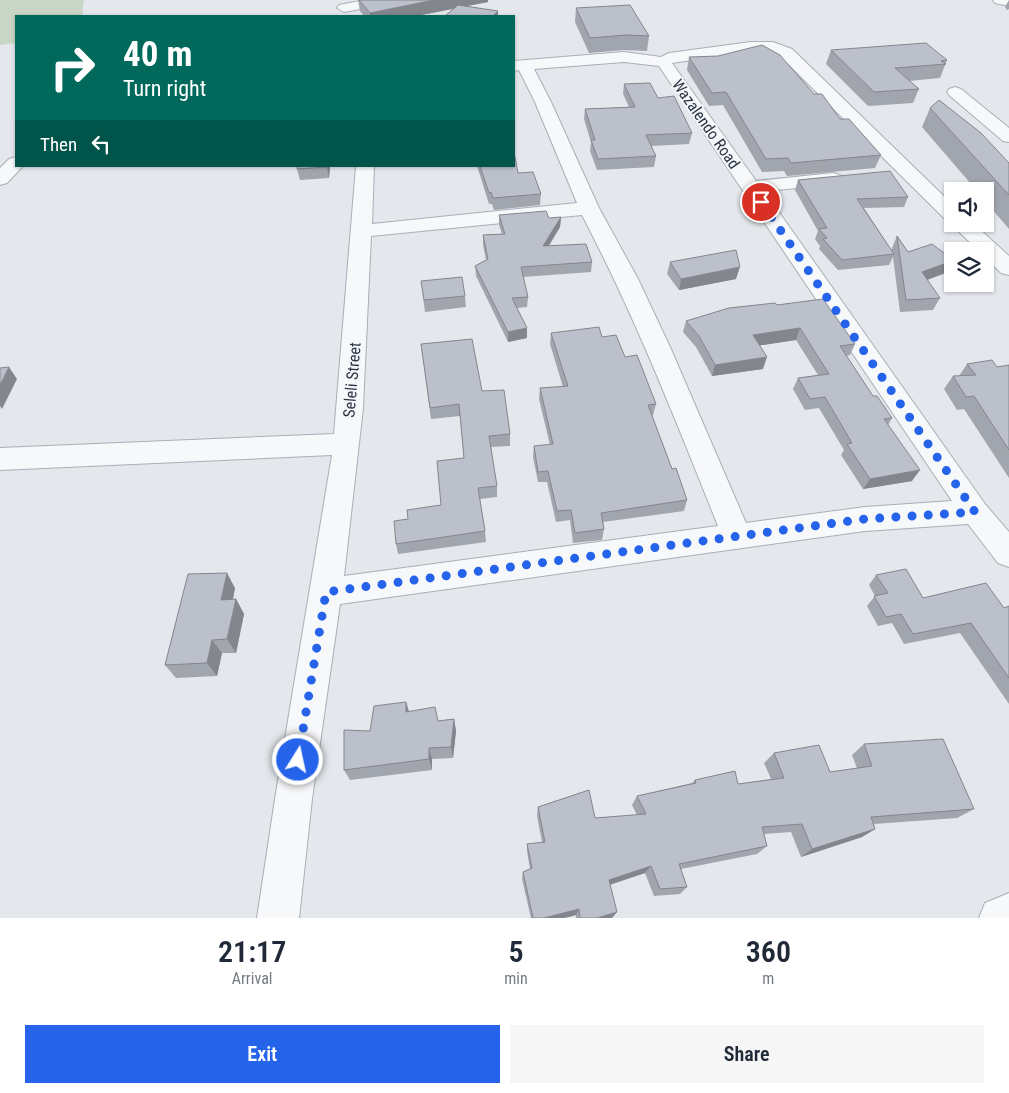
<!DOCTYPE html>
<style>
body{margin:0;font-family:"Roboto Condensed",sans-serif;background:#f6f6f7;color:#1f2937;height:100vh;display:flex;flex-direction:column;font-size:19px;white-space:nowrap}
*{box-sizing:border-box;margin:0}
p{font-size:16px;color:#747a83}
.icon{flex:none;width:28px;height:28px;fill:none;stroke:currentColor;stroke-width:2;stroke-linecap:round;stroke-linejoin:round}
.map{position:relative;height:918px;overflow:hidden}
.side{display:flex;flex-direction:column;background:#fff;flex:1}
.side>*{flex:none}
.banner{position:absolute;left:15px;top:15px;width:500px;height:152px;border-radius:0px;box-shadow:0 1px 4px #0004;background:#00695c;color:#fff;overflow:hidden}
.controls{position:absolute;left:944px;top:182px;display:grid;gap:10px}
.controls a{display:grid;place-items:center;width:50px;height:50px;border-radius:0px;background:#fff;box-shadow:0 1px 4px #0004;font-size:25px}
.pin{position:absolute;display:grid;place-items:center;width:42px;height:42px;color:#fff;margin:-21px;border:2px solid #fff;border-radius:50%;box-shadow:0 1px 5px #0007}
.me{position:absolute;width:55px;margin:-28px;rotate:10deg;stroke-linejoin:round;filter:drop-shadow(0 0 4px #0008)}
.turn{display:flex;align-items:center;gap:18px;height:105px;padding:0 25px;font-size:22px}
.turn .icon{width:65px;height:65px;stroke-width:2.5}
.turn b{display:block;font-size:35px;line-height:42px}
.then{display:flex;align-items:center;height:48px;padding:0 25px;background:#0003;gap:10px;font-size:19px}
.eta{display:flex;justify-content:space-evenly;align-items:center;height:85px;text-align:center}
.eta b{font-size:30px;font-weight:600;line-height:35px}
.cta{display:flex;gap:10px;margin-top:auto;padding:10px 25px}
.cta a{flex:1;height:58px;border-radius:0px;background:#2563eb;color:#fff;font-size:20px;font-weight:600;line-height:58px;text-align:center}
.cta a+a{background:#f6f6f7;color:#1f2937}
.map>svg:first-child{display:block}
.green{fill:#c9d6c5}
.lines{fill:none;stroke-linecap:round;stroke-linejoin:round}
.minor-casing{stroke:#a9aeb7;stroke-width:2}
.minor{fill:#f7f8fa;fill-rule:evenodd}
.wall{fill:#a1a5ae}
.shaded-wall{fill:#83868d}
.building{fill:#bbc0ca;stroke:#83868d}
.route{stroke:#2563eb;stroke-width:9;stroke-dasharray:0 16.2}
.labels{text-anchor:middle;dominant-baseline:central;stroke-width:4;stroke-linejoin:round;paint-order:stroke}
.street-label{font-size:16px;fill:#2b3445;stroke:#f4f6f9}
</style>
<div class="map">
<svg width="1009" height="918" viewBox="0 0 1009 918">
<rect width="100%" height="100%" fill="#e4e7ec"/>
<!-- green -->
<path class="green" d="M 0,0 L 84,0 L 82,16 L 16,16 L 16,43 L 0,45 Z"/>
<g class="lines">
<!-- minor casing -->
<g class="minor-casing">
<path id="minor" d="M 365,0 L 395,0 L 388,4 L 344,12 L 337,8 L 339,5 Z
M 993,0 L 1009,0 L 1009,6 L 995,3 Z
M 751,42 L 773,42 L 792,49 L 952,204 L 952,221 L 945,219 L 777,53 L 751,51 L 672,63 L 756,181 L 833,173 L 840,175 L 843,179 L 840,183 L 833,185 L 764,191 L 985,504 L 1009,532 L 1009,567 L 998,563 L 968,524 L 865,531 L 340,604 L 312,799 L 299,918 L 257,918 L 275,799 L 332,455 L 0,470 L 0,448 L 334,434 L 356,166 L 374,166 L 372,224 L 577,203 L 535,102 L 519,70 L 514,71 L 514,61 L 624,52 L 661,57 L 669,53 ZM 624,62 L 659,66 L 952,501 L 865,507 L 746,523 L 670,347 L 638,279 L 599,208 L 551,102 L 534,69 ZM 582,215 C 635,316 676,421 718,526 L 344,576 L 363,408 L 371,236 Z
M 955,87 L 961,89 L 1009,128 L 1009,142 L 1003,141 L 949,95 L 947,92 L 949,89 Z
M 16,157 L 16,166 L 23,166 L 7,183 L 0,185 L 0,168 L 9,159 Z
M 952,223 L 974,224 L 1009,256 L 1009,275 L 1001,273 L 985,257 L 985,251 L 979,251 L 955,228 Z
M 1009,893 L 1009,918 L 979,918 L 985,903 Z"/>
</g>
<!-- minor -->
<use href="#minor" class="minor"/>
</g>
<!-- wall -->
<path class="wall" d="M 358,0 L 488,0 L 488,2 L 466,6 L 498,11 L 498,16 L 445,16 L 453,9 L 416,16 L 364,16 L 360,11 Z
M 1009,0 L 1009,9 L 1007,10 L 1005,7 Z
M 576,8 L 649,36 L 647,51 L 624,50 L 589,53 L 575,22 Z
M 831,50 L 947,60 L 940,78 L 909,81 L 919,89 L 913,103 L 868,106 L 826,64 Z
M 689,57 L 814,94 L 840,119 L 881,155 L 875,168 L 787,176 L 784,171 L 762,172 L 723,105 L 709,106 L 687,70 Z
M 624,84 L 658,98 L 692,133 L 689,144 L 651,146 L 656,156 L 654,167 L 597,170 L 590,151 L 591,142 L 584,119 L 585,109 L 629,107 L 623,94 Z
M 930,108 L 1009,163 L 1009,229 L 985,201 L 985,191 L 977,191 L 922,127 Z
M 330,166 L 329,178 L 300,180 L 297,169 Z
M 477,166 L 514,166 L 518,173 L 541,194 L 540,205 L 494,210 L 492,204 L 489,204 Z
M 798,180 L 908,197 L 904,207 L 864,208 L 892,251 L 892,248 L 897,236 L 908,252 L 952,259 L 952,264 L 948,272 L 927,280 L 940,298 L 933,310 L 900,312 L 893,257 L 889,265 L 838,270 L 819,249 L 820,246 L 815,239 L 818,231 L 795,190 Z
M 499,215 L 549,218 L 561,217 L 560,227 L 549,246 L 592,262 L 591,272 L 523,277 L 528,297 L 527,307 L 517,308 L 527,338 L 508,342 L 476,276 L 475,266 L 486,260 L 483,245 L 483,235 L 502,234 L 499,225 Z
M 670,262 L 736,279 L 679,290 L 667,274 Z
M 421,281 L 465,296 L 466,307 L 425,312 Z
M 777,305 L 855,344 L 850,355 L 846,356 L 873,396 L 892,418 L 888,425 L 912,481 L 863,489 L 841,455 L 844,450 L 819,408 L 805,410 L 793,389 L 798,378 L 818,375 L 796,340 L 760,345 L 763,369 L 712,376 L 696,347 L 683,332 L 686,321 Z
M 551,333 L 602,337 L 625,357 L 656,404 L 653,415 L 652,416 L 672,469 L 687,500 L 684,511 L 603,522 L 604,529 L 602,540 L 573,543 L 570,520 L 556,522 L 547,482 L 538,482 L 533,457 L 534,446 L 550,445 L 539,399 L 540,388 L 563,387 L 550,344 Z
M 421,344 L 482,391 L 510,434 L 510,446 L 491,447 L 497,486 L 497,497 L 480,499 L 485,531 L 486,542 L 398,554 L 396,544 L 408,519 L 441,505 L 464,458 L 460,416 L 431,419 Z
M 967,364 L 997,367 L 1009,365 L 1009,478 L 964,409 L 957,410 L 944,389 L 953,376 L 959,376 Z
M 876,575 L 923,598 L 1004,608 L 1009,606 L 1009,704 L 960,633 L 904,644 L 892,623 L 878,626 L 867,606 L 875,596 L 869,585 Z
M 235,588 L 233,599 L 236,599 L 244,614 L 236,653 L 222,653 L 217,676 L 176,678 L 165,665 Z
M 406,702 L 409,712 L 438,721 L 454,719 L 456,731 L 453,758 L 432,759 L 432,770 L 350,780 L 344,770 L 370,731 Z
M 864,744 L 974,809 L 957,818 L 874,824 L 875,829 L 862,837 L 801,857 L 791,832 L 764,834 L 767,846 L 757,854 L 681,869 L 687,887 L 680,894 L 654,896 L 645,873 L 610,885 L 612,918 L 576,918 L 576,915 L 564,918 L 531,918 L 522,879 L 523,872 L 530,869 L 527,851 L 527,844 L 542,842 L 537,816 L 538,807 L 595,818 L 637,815 L 632,805 L 637,796 L 692,783 L 695,780 L 738,784 L 771,779 L 764,763 L 774,753 L 830,772 L 857,768 L 852,755 Z"/>
<!-- shaded-wall -->
<path class="shaded-wall" d="M 434,0 L 488,0 L 488,2 L 416,16 L 370,16 L 370,13 Z
M 498,11 L 498,16 L 493,16 Z
M 327,166 L 330,166 L 329,178 L 327,167 Z
M 561,217 L 560,227 L 542,256 L 543,246 Z
M 952,261 L 952,264 L 948,272 L 916,284 L 922,272 Z
M 740,267 L 736,279 L 679,290 L 681,279 Z
M 527,328 L 527,338 L 508,342 L 508,332 Z
M 800,328 L 796,340 L 750,347 L 753,335 Z
M 767,357 L 763,369 L 712,376 L 715,365 Z
M 9,367 L 17,379 L 2,409 L 0,406 L 0,385 Z
M 920,470 L 912,481 L 863,489 L 870,479 Z
M 227,573 L 235,588 L 230,614 L 221,600 Z
M 236,599 L 244,614 L 236,653 L 227,639 Z
M 212,640 L 222,653 L 217,676 L 207,663 Z
M 406,702 L 410,715 L 406,712 Z
M 454,719 L 456,731 L 453,758 L 451,747 Z
M 429,748 L 432,759 L 432,770 L 429,759 Z
M 875,829 L 862,837 L 801,857 L 812,849 Z
M 651,866 L 645,873 L 605,886 L 609,880 Z
M 579,909 L 576,915 L 564,918 L 544,918 Z
M 617,912 L 612,918 L 597,918 Z"/>
<!-- building -->
<path class="building" d="M 359,0 L 434,0 L 370,13 Z
M 458,5 L 498,11 L 493,16 L 445,16 Z
M 630,5 L 649,36 L 626,35 L 590,38 L 576,8 Z
M 926,43 L 947,60 L 941,61 L 946,64 L 895,68 L 919,89 L 874,92 L 831,50 Z
M 762,45 L 780,55 L 814,94 L 822,94 L 840,119 L 849,119 L 881,155 L 791,163 L 788,158 L 766,159 L 726,92 L 712,93 L 689,57 L 718,56 Z
M 650,83 L 658,98 L 674,96 L 692,133 L 646,135 L 656,156 L 598,159 L 591,140 L 595,140 L 585,109 L 635,107 L 624,84 Z
M 939,100 L 981,133 L 1009,163 L 1009,195 L 930,108 Z
M 514,152 L 518,173 L 533,172 L 541,194 L 493,198 L 491,192 L 489,193 L 480,166 L 514,166 Z
M 297,166 L 327,166 L 327,167 L 297,169 Z
M 890,171 L 908,197 L 857,199 L 894,254 L 842,260 L 823,239 L 827,238 L 819,229 L 827,228 L 798,180 Z
M 546,211 L 549,218 L 561,217 L 543,246 L 586,244 L 592,262 L 521,267 L 528,297 L 512,298 L 527,328 L 508,332 L 475,266 L 488,259 L 483,235 L 505,234 L 499,215 Z
M 897,236 L 908,252 L 932,244 L 952,259 L 952,261 L 922,272 L 940,298 L 906,300 Z
M 736,250 L 740,267 L 681,279 L 670,262 Z
M 462,277 L 465,296 L 424,300 L 421,281 Z
M 823,299 L 855,344 L 840,346 L 873,396 L 877,396 L 892,418 L 884,419 L 920,470 L 870,479 L 847,444 L 852,443 L 825,397 L 810,399 L 798,378 L 829,374 L 800,328 L 753,335 L 767,357 L 715,365 L 699,336 L 686,321 L 729,308 L 775,303 L 777,305 Z
M 599,327 L 602,337 L 616,335 L 625,357 L 637,355 L 656,404 L 648,405 L 672,469 L 676,468 L 687,500 L 601,513 L 604,529 L 575,533 L 571,510 L 557,511 L 548,471 L 538,472 L 534,446 L 553,444 L 540,388 L 568,386 L 551,333 Z
M 472,339 L 482,391 L 504,390 L 510,434 L 489,436 L 497,486 L 478,488 L 485,531 L 396,544 L 394,521 L 408,519 L 407,510 L 441,505 L 437,461 L 464,458 L 459,404 L 430,408 L 421,344 Z
M 992,360 L 997,367 L 1009,365 L 1009,450 L 974,396 L 966,397 L 953,376 L 976,375 L 967,364 Z
M 9,367 L 0,385 L 0,368 Z
M 906,569 L 923,598 L 986,583 L 1004,608 L 1009,606 L 1009,678 L 971,623 L 913,634 L 901,614 L 886,617 L 874,596 L 888,593 L 876,575 Z
M 227,573 L 221,600 L 236,599 L 227,639 L 212,640 L 207,663 L 165,665 L 188,574 Z
M 406,702 L 406,712 L 435,707 L 438,721 L 454,719 L 451,747 L 429,748 L 429,759 L 344,770 L 344,730 L 370,731 L 374,706 Z
M 943,739 L 974,809 L 871,817 L 875,829 L 812,849 L 802,824 L 762,827 L 767,846 L 679,864 L 687,887 L 660,889 L 651,866 L 609,880 L 617,912 L 597,918 L 580,918 L 579,909 L 544,918 L 533,918 L 523,872 L 532,868 L 527,844 L 545,842 L 538,807 L 589,790 L 595,818 L 646,814 L 637,796 L 696,783 L 695,780 L 735,771 L 738,784 L 784,778 L 774,753 L 819,745 L 830,772 L 872,766 L 864,744 Z"/>
<g class="lines">
<!-- route -->
<path class="route" d="M 298,760 L 326,592 L 865,519 L 975,512 L 761,202"/>
</g>
<g class="labels">
<!-- street labels -->
<g class="street-label">
<text transform="translate(706 124) rotate(55)">Wazalendo Road</text>
<text transform="translate(352 380) rotate(-85)">Seleli Street</text>
</g>
</g>
</svg>
<div class="controls">
<a><svg class="icon" aria-label="sound" viewBox="0 0 24 24"><path d="M4 9h4l5-4v14l-5-4H4zM17 9q2 3 0 6"/></svg></a>
<a><svg class="icon" aria-label="layers" viewBox="0 0 24 24"><path d="M12 4l9 5-9 5-9-5zM3 14l9 5 9-5"/></svg></a>
</div>
<div class="pin" style="left:761px;top:202px;background:#d93025"><svg class="icon" aria-label="arrive" viewBox="0 0 24 24"><path d="M6 21V4h12l-3 4 3 4H6"/></svg></div>
<svg class="me" style="left:298px;top:760px" viewBox="-20 -20 40 40"><circle r="17" fill="#2563eb" stroke="#fff" stroke-width="3"/><path d="M0-11L8 9 0 5-8 9z" fill="#fff"/></svg>
<div class="banner">
<div class="turn"><svg class="icon" aria-label="right" viewBox="0 0 24 24"><path d="M7 20v-9h11M14 6l5 5-5 5"/></svg><div><b>40 m</b>Turn right</div></div>
<div class="then">Then<svg class="icon" aria-label="left" viewBox="0 0 24 24"><path d="M17 20v-9H6M10 6l-5 5 5 5"/></svg></div>
</div>
</div>
<section class="side">
<div class="eta">
<div><b>21:17</b><p>Arrival</p></div>
<div><b>5</b><p>min</p></div>
<div><b>360</b><p>m</p></div>
</div>
<div class="cta"><a>Exit</a><a>Share</a></div>
</section>
